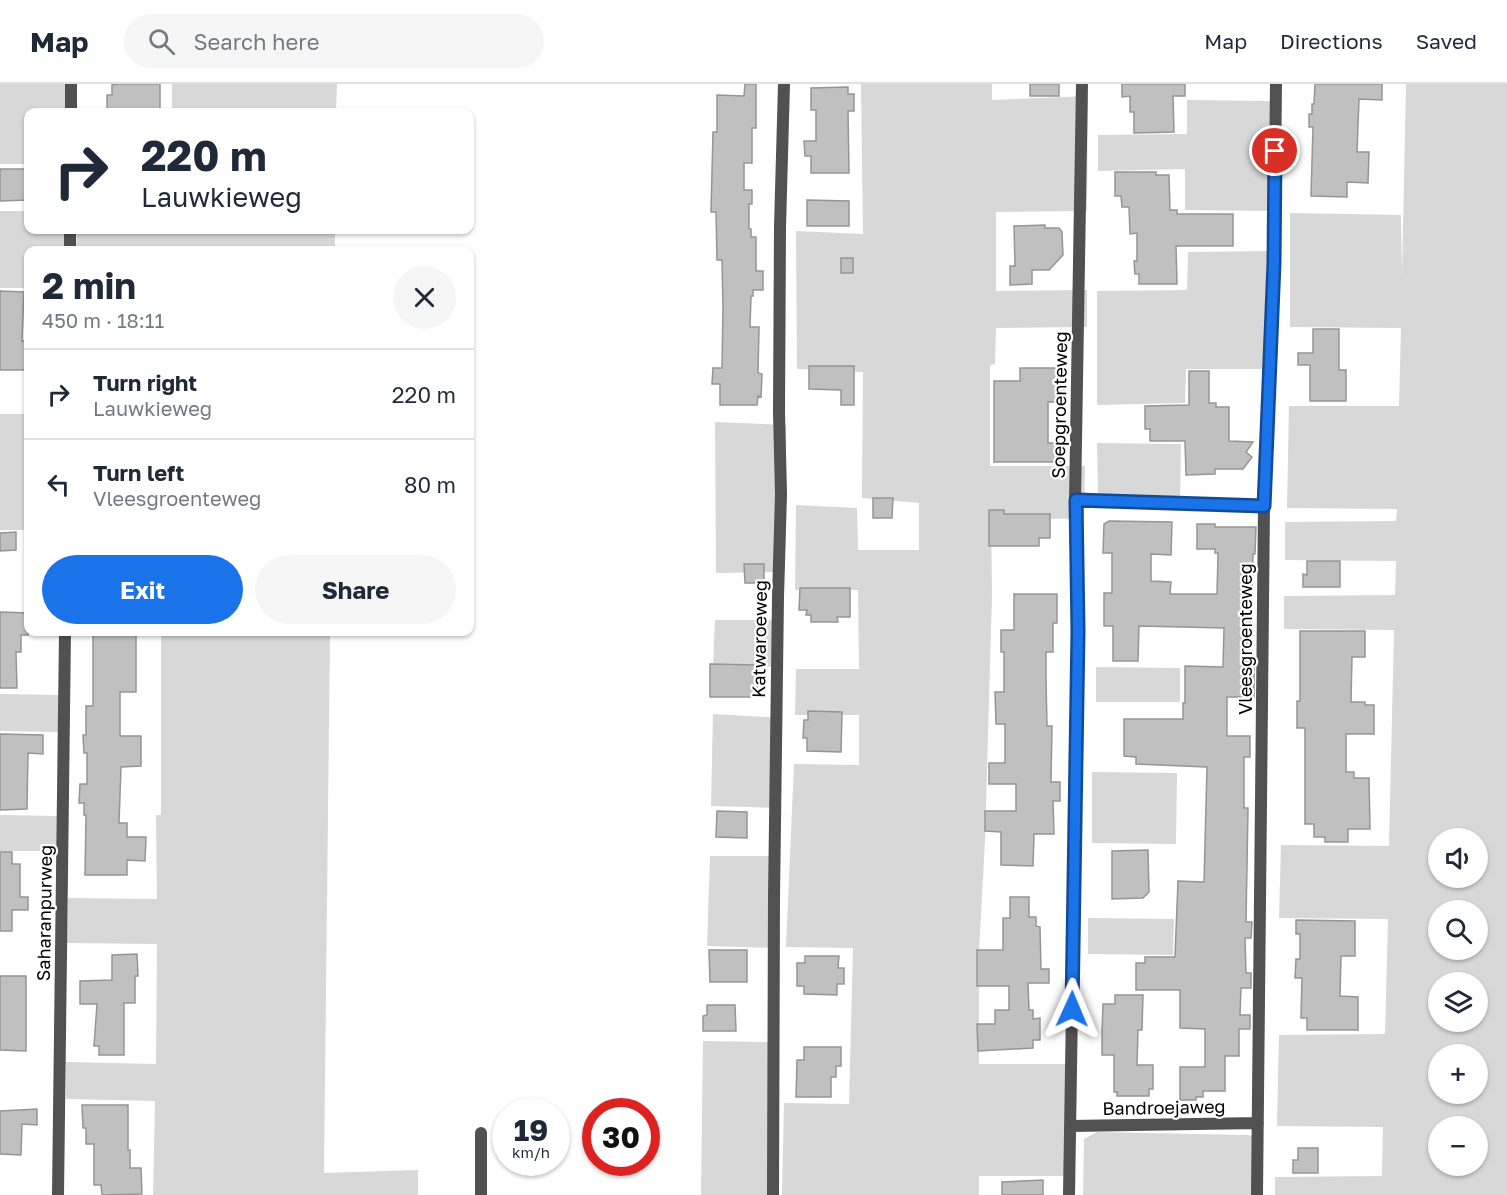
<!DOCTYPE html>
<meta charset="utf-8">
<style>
body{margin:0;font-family:"Golos Text",sans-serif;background:#f6f6f7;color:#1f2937;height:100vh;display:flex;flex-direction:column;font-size:22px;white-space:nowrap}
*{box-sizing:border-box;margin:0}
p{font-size:20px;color:#747a83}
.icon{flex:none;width:33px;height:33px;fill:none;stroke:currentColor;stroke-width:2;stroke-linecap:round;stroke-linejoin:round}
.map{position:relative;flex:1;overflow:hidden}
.side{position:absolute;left:24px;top:162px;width:450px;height:390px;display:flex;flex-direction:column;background:#fff;border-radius:12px;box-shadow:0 2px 4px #0004}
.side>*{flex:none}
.hud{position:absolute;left:24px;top:24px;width:450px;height:126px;border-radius:12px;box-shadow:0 2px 4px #0004;background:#fff;color:#1f2937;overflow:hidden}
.tools{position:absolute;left:1428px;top:744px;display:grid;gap:12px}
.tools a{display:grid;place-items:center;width:60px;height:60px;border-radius:50%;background:#fff;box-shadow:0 2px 4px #0004;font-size:30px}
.speed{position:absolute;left:492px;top:1014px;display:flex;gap:12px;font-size:30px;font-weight:700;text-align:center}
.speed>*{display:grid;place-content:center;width:78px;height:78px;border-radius:50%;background:#fff;box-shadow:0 2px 4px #0004;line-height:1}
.speed small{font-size:15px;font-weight:400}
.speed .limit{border:9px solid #d22;background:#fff;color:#111}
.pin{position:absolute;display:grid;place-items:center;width:51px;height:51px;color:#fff;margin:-26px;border:3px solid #fff;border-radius:50%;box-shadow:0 2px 6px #0007}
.me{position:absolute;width:66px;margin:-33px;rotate:1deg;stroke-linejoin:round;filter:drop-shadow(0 0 4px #0008)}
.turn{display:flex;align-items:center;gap:21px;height:126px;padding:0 18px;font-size:27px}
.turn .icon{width:78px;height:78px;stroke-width:2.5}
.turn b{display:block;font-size:42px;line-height:51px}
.round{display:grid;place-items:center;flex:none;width:63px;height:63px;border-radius:32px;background:#f6f6f7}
.head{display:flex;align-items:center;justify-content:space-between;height:102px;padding:0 18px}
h1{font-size:36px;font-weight:700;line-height:45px}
.primary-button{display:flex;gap:12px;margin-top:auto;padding:12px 18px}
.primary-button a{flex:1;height:69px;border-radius:36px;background:#1a73e8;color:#fff;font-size:24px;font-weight:700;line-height:69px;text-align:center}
.primary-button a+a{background:#f6f6f7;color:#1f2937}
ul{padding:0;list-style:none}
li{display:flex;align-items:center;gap:18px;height:90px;padding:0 18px;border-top:2px solid #e0e1e3}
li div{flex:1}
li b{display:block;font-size:22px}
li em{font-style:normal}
header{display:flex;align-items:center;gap:36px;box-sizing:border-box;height:84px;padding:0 30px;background:#fff;border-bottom:2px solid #e0e1e3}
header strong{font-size:28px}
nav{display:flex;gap:33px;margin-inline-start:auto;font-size:21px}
.search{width:420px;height:54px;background:#f6f6f7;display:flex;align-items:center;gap:15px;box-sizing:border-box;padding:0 21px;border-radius:33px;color:#747a83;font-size:22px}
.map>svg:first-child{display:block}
.green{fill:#d8d8d8;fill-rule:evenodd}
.building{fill:#c0c0c0;stroke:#959595;stroke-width:1.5}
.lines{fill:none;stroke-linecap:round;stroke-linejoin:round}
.street{stroke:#515151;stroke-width:12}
.route-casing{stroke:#114b97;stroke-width:15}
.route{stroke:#1a73e8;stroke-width:10}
.labels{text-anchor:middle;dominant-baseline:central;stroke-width:4.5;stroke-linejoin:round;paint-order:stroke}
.street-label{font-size:18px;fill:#000;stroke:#fff}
</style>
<header>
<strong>Map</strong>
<div class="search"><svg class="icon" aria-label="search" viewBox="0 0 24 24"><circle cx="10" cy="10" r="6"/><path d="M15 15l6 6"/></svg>Search here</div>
<nav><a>Map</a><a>Directions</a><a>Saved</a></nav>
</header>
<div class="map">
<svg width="1507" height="1111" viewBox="0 0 1507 1111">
<rect width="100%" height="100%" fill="#fff"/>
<!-- green -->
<path class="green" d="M 0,0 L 67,0 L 67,28 L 28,28 L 28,80 L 0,80 Z
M 172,0 L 337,0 L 336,28 L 172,28 Z
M 861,0 L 992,0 L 992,16 L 1088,12 L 1087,127 L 996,128 L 996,207 L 1087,206 L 1087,243 L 996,244 L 995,280 L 990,281 L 990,382 L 1085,382 L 1084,435 L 991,434 L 992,511 L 985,757 L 979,867 L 979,980 L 1074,980 L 1073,1092 L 979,1092 L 979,1111 L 782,1111 L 784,1019 L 849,1020 L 853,864 L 786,863 L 794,680 L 859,681 L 859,631 L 795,631 L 796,585 L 859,585 L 858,506 L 795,506 L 796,421 L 857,424 L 858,466 L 919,466 L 919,419 L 862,414 L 863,288 L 797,285 L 796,147 L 863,150 Z
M 1406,0 L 1507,0 L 1507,1111 L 1275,1111 L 1275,1093 L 1382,1092 L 1383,1043 L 1277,1042 L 1279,951 L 1385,950 L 1388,835 L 1279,834 L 1281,761 L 1389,762 L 1394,546 L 1284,545 L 1284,512 L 1395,511 L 1396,477 L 1285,476 L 1285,438 L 1396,437 L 1397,425 L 1287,424 L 1289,322 L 1399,322 L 1401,244 L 1290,243 L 1290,129 L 1401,131 L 1402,193 ZM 1438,754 L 1478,754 L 1478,794 L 1438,794 ZM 1438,826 L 1478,826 L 1478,866 L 1438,866 ZM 1438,898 L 1478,898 L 1478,938 L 1438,938 ZM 1438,970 L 1478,970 L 1478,1010 L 1438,1010 ZM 1438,1042 L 1478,1042 L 1478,1082 L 1438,1082 Z
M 1187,16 L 1279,17 L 1279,127 L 1185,126 L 1185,85 L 1098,87 L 1098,51 L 1187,50 Z
M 0,127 L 28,127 L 28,146 L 65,146 L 65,166 L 28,166 L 28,204 L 0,204 Z
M 77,146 L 335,146 L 335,166 L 76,166 Z
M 1277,167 L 1277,285 L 1186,285 L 1185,319 L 1097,321 L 1097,207 L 1187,206 L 1188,168 Z
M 0,330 L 28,330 L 28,446 L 0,446 Z
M 715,338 L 786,341 L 785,488 L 716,489 Z
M 1097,359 L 1181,360 L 1180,421 L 1098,414 Z
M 715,536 L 783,536 L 783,583 L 713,582 Z
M 161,548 L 330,548 L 324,1089 L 418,1086 L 418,1111 L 153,1111 L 155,1017 L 66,1015 L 66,978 L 156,980 L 157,860 L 67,859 L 68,814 L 157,815 L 156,731 L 161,731 Z
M 1096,583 L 1180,584 L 1180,618 L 1096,618 Z
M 0,610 L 59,611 L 58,648 L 0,647 Z
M 713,630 L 782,634 L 780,724 L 711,722 Z
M 1092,688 L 1177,689 L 1176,760 L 1092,759 Z
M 0,731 L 57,732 L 57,767 L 0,767 Z
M 710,772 L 779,772 L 777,864 L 707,862 Z
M 1088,834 L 1174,835 L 1173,871 L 1088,870 Z
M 703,957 L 772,958 L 770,1111 L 701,1111 Z
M 1097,1048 L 1248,1051 L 1257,1053 L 1262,1111 L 1083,1111 L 1084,1055 Z"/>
<!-- building -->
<path class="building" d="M 119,0 L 160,0 L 160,28 L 107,28 L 107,11 L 112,11 L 112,1 Z
M 745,0 L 756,0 L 756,44 L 752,44 L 752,79 L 744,79 L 744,106 L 752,106 L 752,120 L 749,120 L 749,145 L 751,145 L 751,153 L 756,153 L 756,187 L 763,187 L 763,206 L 753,206 L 753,212 L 751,212 L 750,243 L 759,243 L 758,289 L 762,290 L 761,313 L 758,312 L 757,321 L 720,321 L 720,300 L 712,300 L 713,284 L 722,284 L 723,223 L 722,176 L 717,176 L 716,128 L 711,128 L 713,48 L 717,48 L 717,11 L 744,12 Z
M 1030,0 L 1059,0 L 1059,12 L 1030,12 Z
M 1122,0 L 1185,0 L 1185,12 L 1173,12 L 1174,48 L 1134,49 L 1134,28 L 1130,28 L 1130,12 L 1122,13 Z
M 1315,0 L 1382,0 L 1382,16 L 1359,15 L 1357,68 L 1369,68 L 1368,99 L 1347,98 L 1347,113 L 1311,112 L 1313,43 L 1309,43 L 1309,30 L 1312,30 L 1312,20 L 1314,20 Z
M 848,3 L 848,10 L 854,10 L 854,27 L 848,27 L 849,89 L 811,89 L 811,72 L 805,72 L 804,57 L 816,57 L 816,26 L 811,26 L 811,4 Z
M 0,85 L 28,85 L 28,116 L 0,117 Z
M 1115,88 L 1156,88 L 1156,91 L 1169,91 L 1170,126 L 1177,126 L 1177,130 L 1233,130 L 1233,162 L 1176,162 L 1177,200 L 1139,200 L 1139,190 L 1135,190 L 1134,177 L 1137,177 L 1137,149 L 1130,150 L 1129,123 L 1122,123 L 1121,112 L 1115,112 Z
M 807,116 L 849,117 L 849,142 L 807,142 Z
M 1045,141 L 1045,144 L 1059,144 L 1062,148 L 1063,171 L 1049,186 L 1032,186 L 1032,200 L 1010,201 L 1010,182 L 1015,182 L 1014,142 Z
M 841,174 L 853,174 L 853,189 L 841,189 Z
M 0,207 L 24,208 L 22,257 L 28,256 L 28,286 L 0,286 Z
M 1313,245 L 1339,245 L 1339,286 L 1346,286 L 1346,317 L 1310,317 L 1310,281 L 1298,281 L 1298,269 L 1313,269 Z
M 809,282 L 854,282 L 854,321 L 841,321 L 841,306 L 809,305 Z
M 1020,284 L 1060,284 L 1061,296 L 1064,296 L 1064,310 L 1061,310 L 1061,318 L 1048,318 L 1048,359 L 1061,359 L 1060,378 L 994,378 L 994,297 L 1020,297 Z
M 1189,287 L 1209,287 L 1209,319 L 1216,319 L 1216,323 L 1229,323 L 1229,357 L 1253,358 L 1246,368 L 1252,373 L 1243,385 L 1215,385 L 1215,390 L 1186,391 L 1185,357 L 1150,357 L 1150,345 L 1145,345 L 1145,322 L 1189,321 Z
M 873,414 L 893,414 L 892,434 L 873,434 Z
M 989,426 L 1004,426 L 1004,430 L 1050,430 L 1050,454 L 1039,454 L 1039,462 L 989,462 Z
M 1109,437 L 1172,438 L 1171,471 L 1151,470 L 1151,497 L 1171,498 L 1170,510 L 1217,510 L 1218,469 L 1215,469 L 1215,465 L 1197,465 L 1197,440 L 1215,440 L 1215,443 L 1256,443 L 1255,470 L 1253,470 L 1252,506 L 1250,506 L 1250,583 L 1254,583 L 1254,613 L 1227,613 L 1227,652 L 1250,652 L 1250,673 L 1244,673 L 1244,724 L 1248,724 L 1246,838 L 1252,838 L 1251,854 L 1245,854 L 1246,889 L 1251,889 L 1251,904 L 1241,904 L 1240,931 L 1250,931 L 1250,945 L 1239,945 L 1239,972 L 1225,972 L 1225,1007 L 1203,1007 L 1203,1013 L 1196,1013 L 1196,1016 L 1180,1016 L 1180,983 L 1205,983 L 1205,945 L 1180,944 L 1180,906 L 1136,906 L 1136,879 L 1145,879 L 1145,873 L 1175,873 L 1178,797 L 1204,798 L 1207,683 L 1136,680 L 1136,673 L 1124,672 L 1124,635 L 1183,635 L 1183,619 L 1185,619 L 1185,582 L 1223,583 L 1224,544 L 1139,542 L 1138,577 L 1113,577 L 1113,542 L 1104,542 L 1104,509 L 1112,509 L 1112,469 L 1103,469 L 1104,440 Z
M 16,448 L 16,466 L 0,467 L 0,449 Z
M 1307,477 L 1340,477 L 1340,503 L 1303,503 L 1303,490 L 1307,491 Z
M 744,480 L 764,480 L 764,499 L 745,499 Z
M 800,504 L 850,504 L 850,533 L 837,533 L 838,538 L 811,538 L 811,531 L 806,531 L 807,526 L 799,526 Z
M 1014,510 L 1057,510 L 1057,539 L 1053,539 L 1053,568 L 1046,568 L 1046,596 L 1047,642 L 1052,642 L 1051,698 L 1060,698 L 1060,717 L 1053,717 L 1054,750 L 1034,750 L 1033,782 L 1001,781 L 1001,748 L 985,747 L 985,727 L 1016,727 L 1016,700 L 989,700 L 989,679 L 1005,679 L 1005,640 L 996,640 L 995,608 L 1004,608 L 1004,568 L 1001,568 L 1001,546 L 1014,546 Z
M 0,528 L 28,529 L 28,551 L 21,551 L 21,568 L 16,568 L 17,604 L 0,604 Z
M 1300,547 L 1365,547 L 1365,573 L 1352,573 L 1351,618 L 1365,618 L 1365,621 L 1374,621 L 1374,650 L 1346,650 L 1346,688 L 1354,688 L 1354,694 L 1369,694 L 1370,745 L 1348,745 L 1348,758 L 1325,758 L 1325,753 L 1314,753 L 1314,740 L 1305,740 L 1305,644 L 1297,644 L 1297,617 L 1300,617 Z
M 93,548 L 136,548 L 136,608 L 120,608 L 120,651 L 121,652 L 141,652 L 141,682 L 121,683 L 119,739 L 127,739 L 127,753 L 146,753 L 145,777 L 127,776 L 127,791 L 85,791 L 86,731 L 84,731 L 84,719 L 79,719 L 80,700 L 87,700 L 87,669 L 84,669 L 83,651 L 86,651 L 86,622 L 93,622 Z
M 710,580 L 758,581 L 757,613 L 710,613 Z
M 808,627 L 842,628 L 841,668 L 807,667 L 807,654 L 803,654 L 804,636 L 808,636 Z
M 0,650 L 43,651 L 43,670 L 28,669 L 27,725 L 0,726 Z
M 717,727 L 747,728 L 747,754 L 716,753 Z
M 1148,766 L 1149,808 L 1143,814 L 1112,815 L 1112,767 Z
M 0,768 L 12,768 L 12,780 L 20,780 L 20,813 L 28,813 L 28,826 L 12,826 L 12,847 L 0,847 Z
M 1010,813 L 1029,813 L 1029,833 L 1036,833 L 1036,842 L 1040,843 L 1041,885 L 1049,885 L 1049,899 L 1028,899 L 1029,926 L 1033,926 L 1033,935 L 1040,934 L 1040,956 L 1033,956 L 1033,964 L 978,967 L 977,940 L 995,940 L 995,926 L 1009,926 L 1009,902 L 977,902 L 977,866 L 1003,866 L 1003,834 L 1010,834 Z
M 1296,836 L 1355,837 L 1355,872 L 1341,872 L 1340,912 L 1358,913 L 1358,946 L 1307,946 L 1307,934 L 1301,934 L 1302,894 L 1295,894 L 1296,875 L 1300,875 L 1300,850 L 1296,850 Z
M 709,866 L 747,866 L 747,898 L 710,898 Z
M 137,870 L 138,892 L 135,892 L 135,919 L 124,919 L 124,971 L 99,971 L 99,962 L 94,962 L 97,920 L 80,920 L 80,897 L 112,896 L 112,871 Z
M 805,872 L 839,872 L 838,884 L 844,884 L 844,900 L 837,900 L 837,911 L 804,910 L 804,902 L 797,902 L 797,879 L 805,879 Z
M 0,892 L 26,892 L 26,967 L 0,966 Z
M 1115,911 L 1143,911 L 1142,946 L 1138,946 L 1137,981 L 1153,981 L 1153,1005 L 1149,1005 L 1149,1012 L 1117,1012 L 1117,1008 L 1114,1008 L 1114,971 L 1102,971 L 1102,949 L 1103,920 L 1115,920 Z
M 707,921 L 735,921 L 736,947 L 703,947 L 703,932 L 707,931 Z
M 804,963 L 841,963 L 841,982 L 836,982 L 836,993 L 831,993 L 831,1013 L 796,1013 L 797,976 L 804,976 Z
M 82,1021 L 128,1021 L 128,1066 L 130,1066 L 130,1084 L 141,1084 L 142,1110 L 102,1111 L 101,1101 L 94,1101 L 94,1060 L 86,1060 L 86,1044 L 83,1044 Z
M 37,1025 L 37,1041 L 22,1040 L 21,1071 L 0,1070 L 0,1027 Z
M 1298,1064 L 1318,1064 L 1318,1089 L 1293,1089 L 1293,1076 L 1298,1076 Z
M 1043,1096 L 1043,1111 L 1002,1111 L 1002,1098 Z"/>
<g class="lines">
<!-- street -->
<path class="street" d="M 71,28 L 71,0
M 70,166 L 70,146
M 1075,416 L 1264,422
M 1070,1042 L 1258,1039
M 481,1049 L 481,1111
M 58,1111 L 65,548
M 773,1111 L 774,814 L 778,513 L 781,410 L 779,328 L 780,143 L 784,0
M 1069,1111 L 1078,547 L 1075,416 L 1082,0
M 1257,1111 L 1264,422 L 1274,179 L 1276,0"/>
</g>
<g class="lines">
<!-- route casing -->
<g class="route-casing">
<path id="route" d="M 1072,925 L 1078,547 L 1076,416 L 1264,422 L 1274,179 L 1275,67"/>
</g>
<!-- route -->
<use href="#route" class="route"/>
</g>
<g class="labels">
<!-- street labels -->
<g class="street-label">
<text transform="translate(1059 321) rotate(-89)">Soepgroenteweg</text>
<text transform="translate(759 555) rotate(-89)">Katwaroeweg</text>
<text transform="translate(1245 555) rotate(-90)">Vleesgroenteweg</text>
<text transform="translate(44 829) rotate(-89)">Saharanpurweg</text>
<text transform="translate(1164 1023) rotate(-1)">Bandroejaweg</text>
</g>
</g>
</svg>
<div class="tools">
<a><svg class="icon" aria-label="sound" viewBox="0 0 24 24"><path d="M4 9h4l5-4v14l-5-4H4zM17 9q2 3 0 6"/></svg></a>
<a><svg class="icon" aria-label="search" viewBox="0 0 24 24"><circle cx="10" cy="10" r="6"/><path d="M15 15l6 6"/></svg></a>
<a><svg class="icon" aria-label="layers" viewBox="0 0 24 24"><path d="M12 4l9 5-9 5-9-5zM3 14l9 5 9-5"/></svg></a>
<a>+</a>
<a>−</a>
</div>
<div class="speed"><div>19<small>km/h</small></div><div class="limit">30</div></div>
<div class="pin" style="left:1275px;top:67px;background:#d93025"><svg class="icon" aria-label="arrive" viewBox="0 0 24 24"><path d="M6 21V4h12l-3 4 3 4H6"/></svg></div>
<svg class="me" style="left:1072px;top:925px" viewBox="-20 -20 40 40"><path d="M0-17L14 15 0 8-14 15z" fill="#1a73e8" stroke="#fff" stroke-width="4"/></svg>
<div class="hud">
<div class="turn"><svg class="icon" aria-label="right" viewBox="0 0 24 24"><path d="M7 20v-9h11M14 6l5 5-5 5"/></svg><div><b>220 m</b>Lauwkieweg</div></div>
</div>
<section class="side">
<div class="head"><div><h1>2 min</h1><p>450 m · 18:11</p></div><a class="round"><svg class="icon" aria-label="close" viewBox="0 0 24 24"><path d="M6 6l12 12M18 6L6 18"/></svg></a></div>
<ul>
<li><svg class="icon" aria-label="right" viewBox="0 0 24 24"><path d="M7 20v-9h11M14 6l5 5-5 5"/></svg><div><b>Turn right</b><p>Lauwkieweg</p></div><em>220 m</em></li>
<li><svg class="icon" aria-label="left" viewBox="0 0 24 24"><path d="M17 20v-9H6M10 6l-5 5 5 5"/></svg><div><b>Turn left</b><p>Vleesgroenteweg</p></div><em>80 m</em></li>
</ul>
<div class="primary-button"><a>Exit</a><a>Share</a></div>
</section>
</div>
